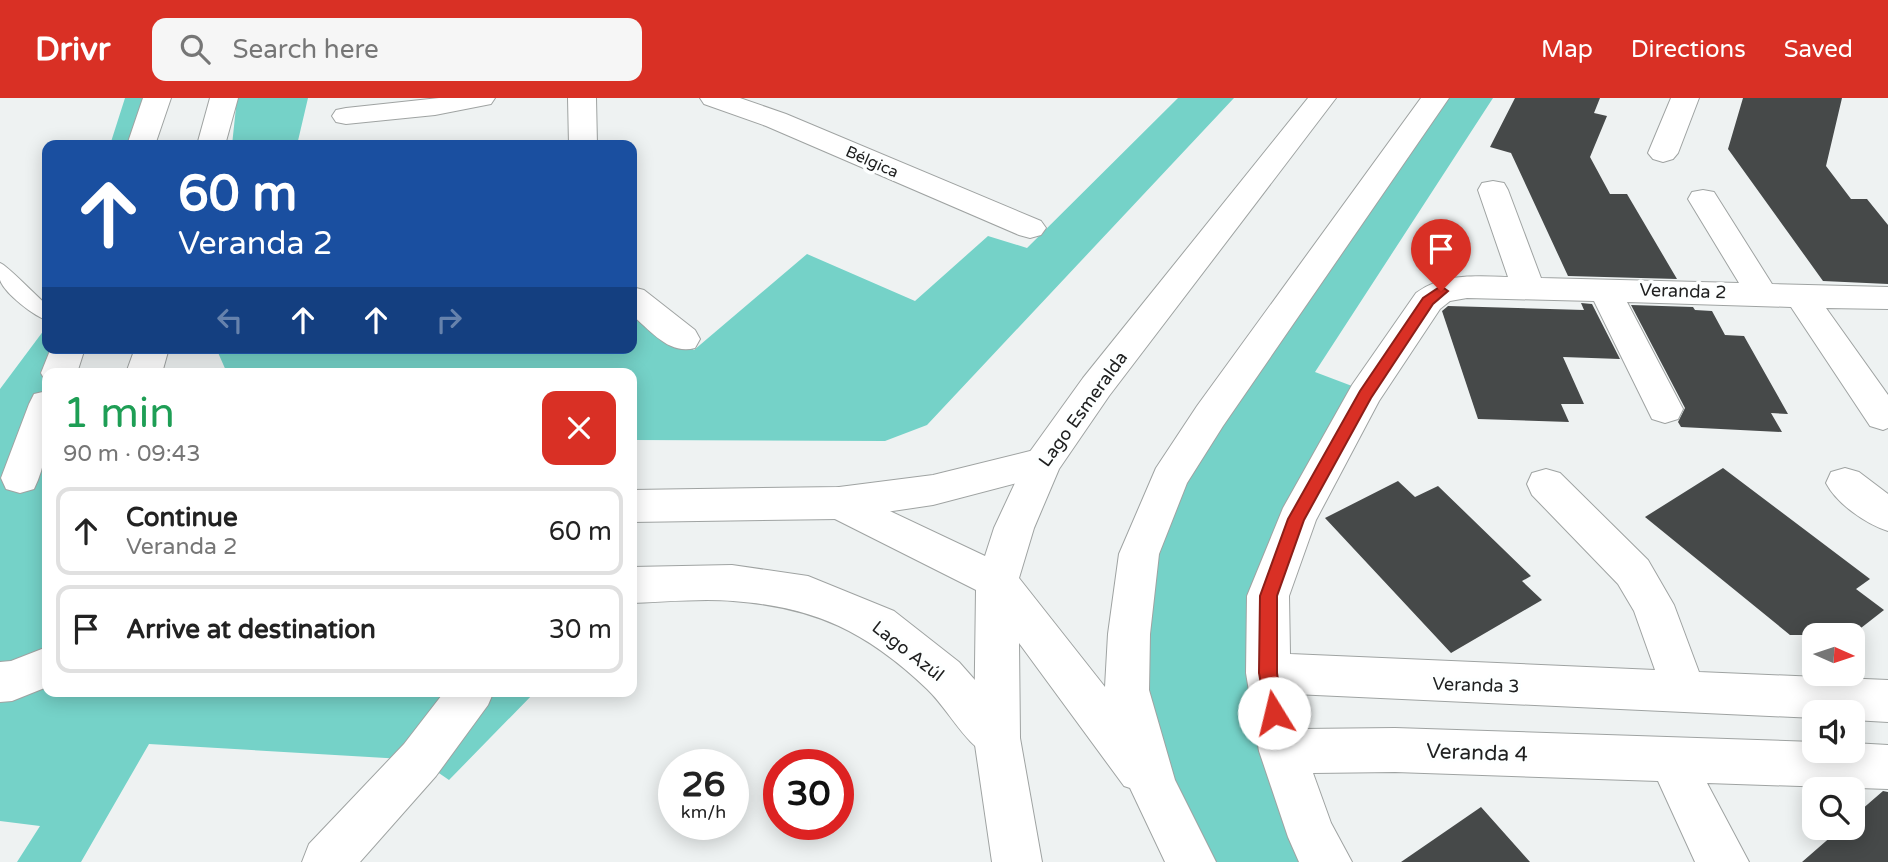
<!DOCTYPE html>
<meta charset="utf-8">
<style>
body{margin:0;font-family:"Varela Round",sans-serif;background:#f6f6f6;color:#222;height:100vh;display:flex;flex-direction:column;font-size:26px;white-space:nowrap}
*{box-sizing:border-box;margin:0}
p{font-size:23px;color:#767676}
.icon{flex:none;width:38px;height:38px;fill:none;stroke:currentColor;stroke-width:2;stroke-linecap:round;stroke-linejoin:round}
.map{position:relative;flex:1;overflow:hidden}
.sheet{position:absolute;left:42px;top:270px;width:595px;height:329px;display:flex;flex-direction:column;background:#fff;border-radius:14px;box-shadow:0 4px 18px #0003}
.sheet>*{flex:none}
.hud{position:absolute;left:42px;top:42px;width:595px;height:214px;border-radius:14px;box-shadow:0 4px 18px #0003;background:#1a4fa0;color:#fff;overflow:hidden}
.needle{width:46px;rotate:93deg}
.buttons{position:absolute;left:1802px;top:525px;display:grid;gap:14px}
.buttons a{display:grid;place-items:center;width:63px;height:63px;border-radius:14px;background:#fff;box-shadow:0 4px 18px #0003;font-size:35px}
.speed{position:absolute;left:658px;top:651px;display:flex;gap:14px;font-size:35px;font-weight:700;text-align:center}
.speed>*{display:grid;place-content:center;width:91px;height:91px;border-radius:50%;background:#fff;box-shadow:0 4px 18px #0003;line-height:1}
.speed small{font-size:18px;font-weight:400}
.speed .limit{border:10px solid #d22;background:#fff;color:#111}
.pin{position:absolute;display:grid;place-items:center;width:60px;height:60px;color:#fff;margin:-72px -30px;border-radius:50% 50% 50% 0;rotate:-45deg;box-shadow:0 0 7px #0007}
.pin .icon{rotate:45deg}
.me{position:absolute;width:77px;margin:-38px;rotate:351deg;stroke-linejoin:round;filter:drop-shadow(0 0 5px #0008)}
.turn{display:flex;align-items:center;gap:24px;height:147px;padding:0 21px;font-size:32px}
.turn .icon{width:91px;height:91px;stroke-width:2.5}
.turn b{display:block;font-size:49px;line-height:60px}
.lanes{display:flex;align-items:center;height:66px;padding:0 21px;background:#0003;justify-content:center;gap:35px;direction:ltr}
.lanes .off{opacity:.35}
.round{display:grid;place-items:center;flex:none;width:74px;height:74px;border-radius:14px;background:#f6f6f6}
.head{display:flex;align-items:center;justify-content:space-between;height:119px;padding:0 21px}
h1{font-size:42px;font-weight:600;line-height:52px;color:#1e9e55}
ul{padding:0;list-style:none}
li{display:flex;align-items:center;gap:21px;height:88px;margin:0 14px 10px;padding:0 7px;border:4px solid #e0e0e0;border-radius:14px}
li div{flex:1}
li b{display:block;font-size:26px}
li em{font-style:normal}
header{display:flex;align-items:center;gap:42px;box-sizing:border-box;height:98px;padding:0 35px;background:#d93025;color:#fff}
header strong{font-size:33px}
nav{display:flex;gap:38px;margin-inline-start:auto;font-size:24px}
.search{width:490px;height:63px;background:#f6f6f6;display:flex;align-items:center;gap:18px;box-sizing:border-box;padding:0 24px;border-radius:14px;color:#767676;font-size:26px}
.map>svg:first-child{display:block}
.green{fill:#75d2c8}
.building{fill:#464949}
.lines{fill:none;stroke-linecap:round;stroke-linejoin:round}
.service-casing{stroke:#9fa3a2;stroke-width:2}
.minor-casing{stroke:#9fa3a2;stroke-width:2}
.tertiary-casing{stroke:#9fa3a2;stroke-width:2}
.service{fill:#fff;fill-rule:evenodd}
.minor{fill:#fff;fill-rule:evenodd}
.tertiary{fill:#fff;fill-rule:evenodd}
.route{fill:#d93025;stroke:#8d1f18;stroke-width:2}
.labels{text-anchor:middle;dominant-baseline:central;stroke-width:7;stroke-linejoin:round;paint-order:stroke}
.far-street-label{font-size:16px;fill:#202121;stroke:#fdffff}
.street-label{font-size:18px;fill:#202121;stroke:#fdffff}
.near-street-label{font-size:21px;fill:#202121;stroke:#fdffff}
</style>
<header>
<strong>Drivr</strong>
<div class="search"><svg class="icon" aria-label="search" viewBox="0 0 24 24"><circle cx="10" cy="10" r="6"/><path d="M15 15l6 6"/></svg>Search here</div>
<nav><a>Map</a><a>Directions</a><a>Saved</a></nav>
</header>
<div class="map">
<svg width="1888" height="764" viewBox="0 0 1888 764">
<rect width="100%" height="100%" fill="#eef2f2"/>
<!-- green -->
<path class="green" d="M 125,0 L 157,0 L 141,47 L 110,47 Z
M 237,0 L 308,0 L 297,47 L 232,47 Z
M 1178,0 L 1234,0 L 927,327 L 885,343 L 632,342 L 632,275 L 227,275 L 216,250 L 632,250 L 632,200 L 694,252 L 807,156 L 915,203 L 988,138 L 1027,150 Z
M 1435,0 L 1493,0 L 1315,274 L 1352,288 L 1268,498 L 1327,764 L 1191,764 L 1129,536 L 1139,456 Z
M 47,228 L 47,250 L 68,250 L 47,275 L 47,306 L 20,379 L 47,372 L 47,593 L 536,593 L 449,682 L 420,662 L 149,646 L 81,764 L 17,764 L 40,728 L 0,723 L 0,291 Z"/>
<!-- building -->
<path class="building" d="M 1515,0 L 1600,0 L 1594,15 L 1607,18 L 1590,59 L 1610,96 L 1627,96 L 1677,181 L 1568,178 L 1511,55 L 1490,49 Z
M 1743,0 L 1842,0 L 1826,68 L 1851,101 L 1867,101 L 1888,127 L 1888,186 L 1823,183 L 1728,51 Z
M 1581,205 L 1592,206 L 1620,261 L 1563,259 L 1584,306 L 1561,306 L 1569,324 L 1478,321 L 1442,213 L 1448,208 L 1584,212 Z
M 1631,207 L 1693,209 L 1695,212 L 1712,213 L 1725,237 L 1744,238 L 1788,316 L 1771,315 L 1782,334 L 1681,329 L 1678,324 L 1685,310 Z
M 1723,370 L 1870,481 L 1856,491 L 1884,512 L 1852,537 L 1790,537 L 1645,419 Z
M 1398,383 L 1415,399 L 1438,388 L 1531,478 L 1522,483 L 1542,502 L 1451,555 L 1325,420 Z
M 1883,693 L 1888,694 L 1888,764 L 1802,764 L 1841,730 L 1853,730 L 1853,719 Z
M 1481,709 L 1530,764 L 1401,764 Z"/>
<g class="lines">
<!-- service casing -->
<g class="service-casing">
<path id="service" d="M 0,165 C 7,167 37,199 47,207 L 47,222 C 35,219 4,195 0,182 C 0,178 0,170 0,165 Z"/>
</g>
<!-- minor casing -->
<g class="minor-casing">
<path id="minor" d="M 143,0 L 171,0 L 155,47 L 127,47 Z
M 210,0 L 238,0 L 225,47 L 197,47 Z
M 439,0 L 495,0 L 491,6 L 435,17 L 346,26 L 336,24 L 332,18 L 336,12 L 346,10 Z
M 568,0 L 596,0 L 597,47 L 569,47 Z
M 700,0 L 740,0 L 786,16 L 1041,123 L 1046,130 L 1041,137 L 1030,140 L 1019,137 L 766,28 L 704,6 Z
M 1671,0 L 1699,0 L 1678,55 L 1673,61 L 1663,64 L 1653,61 L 1648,55 Z
M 1493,83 L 1504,85 L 1508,92 L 1541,180 L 1739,185 L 1688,101 L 1692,94 L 1703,92 L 1714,94 L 1772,186 L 1888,189 L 1888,211 L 1826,210 L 1888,297 L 1888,330 L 1883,332 L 1870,328 L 1791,209 L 1627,204 L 1683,311 L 1678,321 L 1665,325 L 1652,321 L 1594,203 L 1467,200 L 1450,203 L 1440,211 L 1379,303 L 1316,422 L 1289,498 L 1290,556 L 1655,572 L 1634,513 L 1618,486 L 1532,397 L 1527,386 L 1532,375 L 1546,371 L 1560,375 L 1648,462 L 1674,507 L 1699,574 L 1888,582 L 1888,624 L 1853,622 L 1853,614 L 1815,614 L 1815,620 L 1294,596 L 1301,631 L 1395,630 L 1815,644 L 1815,653 L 1853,653 L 1853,645 L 1888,647 L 1888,691 L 1707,685 L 1749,764 L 1695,764 L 1658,683 L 1395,674 L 1313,675 L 1331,725 L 1352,764 L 1299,764 L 1288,739 L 1259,653 L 1246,575 L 1247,498 L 1283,410 L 1352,287 L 1416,195 C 1443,175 1476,178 1508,179 L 1478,92 L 1482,85 Z
M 632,189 L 644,192 L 695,232 L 700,241 L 695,250 C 669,257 651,233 632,217 Z
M 51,250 L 85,250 L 77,275 L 47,275 L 46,284 L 41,275 Z
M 135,250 L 169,250 L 162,275 L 126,275 Z
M 47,293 C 47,328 50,359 34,391 L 20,395 L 6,391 L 1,380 L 29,306 L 34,296 Z
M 1042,350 L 1055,355 L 1061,365 L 1055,375 L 933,407 L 839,421 L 632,424 L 632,392 L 839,389 L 933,377 Z
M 1845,370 L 1859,374 L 1888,396 L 1888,433 C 1866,426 1837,406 1826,385 L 1831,374 Z
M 732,467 L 808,478 L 894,513 L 959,564 L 1013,625 L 1020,640 L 1013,655 L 997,662 C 965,649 951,614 927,591 C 867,534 815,509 733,503 C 700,500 665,504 632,505 L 632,469 Z
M 47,549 L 47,589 L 12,603 L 0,604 L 0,564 L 11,563 Z
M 445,593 L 494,593 L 488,607 L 436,678 L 360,764 L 302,764 L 309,746 L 404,646 Z"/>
</g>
<!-- tertiary casing -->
<g class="tertiary-casing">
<path id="tertiary" d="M 1308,0 L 1336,0 L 1109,298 L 1059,371 L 1034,430 L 1019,480 L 1105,589 L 1108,536 L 1119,456 L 1156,370 L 1197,308 L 1421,0 L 1449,0 L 1223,328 L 1187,385 L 1159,456 L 1150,536 L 1149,592 L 1175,682 L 1216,764 L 1165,764 L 1130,690 L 1124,688 L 1019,545 L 1020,640 L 1042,764 L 992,764 L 974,640 L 976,492 L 825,416 L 819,405 L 825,394 L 839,389 L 985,458 L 994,430 L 1029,355 L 1083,280 Z"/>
</g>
<!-- service -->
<use href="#service" class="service"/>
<!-- minor -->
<use href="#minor" class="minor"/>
<!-- tertiary -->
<use href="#tertiary" class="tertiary"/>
</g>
<!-- route -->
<path class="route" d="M 1441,188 L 1448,193 L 1433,206 L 1371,300 L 1304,422 L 1277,498 L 1277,575 L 1283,615 L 1280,621 L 1274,623 L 1267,621 L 1259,575 L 1260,498 L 1288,421 L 1360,293 L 1423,200 Z"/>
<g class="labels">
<!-- far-street labels -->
<g class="far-street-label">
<text transform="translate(872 64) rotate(24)">Bélgica</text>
</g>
<!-- street labels -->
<g class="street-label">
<text transform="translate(1683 193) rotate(2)">Veranda 2</text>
<text transform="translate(1083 311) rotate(-54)">Lago Esmeralda</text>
<text transform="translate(908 553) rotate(38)">Lago Azúl</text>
<text transform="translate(1476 587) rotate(2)">Veranda 3</text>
</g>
<!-- near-street labels -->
<g class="near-street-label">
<text transform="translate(1477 655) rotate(2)">Veranda 4</text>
</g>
</g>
</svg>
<div class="buttons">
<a><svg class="needle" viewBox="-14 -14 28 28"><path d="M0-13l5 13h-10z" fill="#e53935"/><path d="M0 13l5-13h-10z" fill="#767676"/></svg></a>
<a><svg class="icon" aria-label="sound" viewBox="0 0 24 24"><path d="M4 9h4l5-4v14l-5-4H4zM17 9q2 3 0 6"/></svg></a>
<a><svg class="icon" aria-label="search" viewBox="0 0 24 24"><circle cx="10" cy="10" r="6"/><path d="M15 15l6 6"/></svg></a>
</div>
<div class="speed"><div>26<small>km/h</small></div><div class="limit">30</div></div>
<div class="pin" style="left:1441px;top:193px;background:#d93025"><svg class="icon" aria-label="arrive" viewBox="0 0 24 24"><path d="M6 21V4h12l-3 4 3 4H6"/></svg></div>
<svg class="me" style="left:1274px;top:615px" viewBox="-20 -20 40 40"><circle r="19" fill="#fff"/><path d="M0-13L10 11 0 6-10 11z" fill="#d93025"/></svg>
<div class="hud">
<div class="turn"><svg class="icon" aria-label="ahead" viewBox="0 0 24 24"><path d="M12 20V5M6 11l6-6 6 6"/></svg><div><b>60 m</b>Veranda 2</div></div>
<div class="lanes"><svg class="icon off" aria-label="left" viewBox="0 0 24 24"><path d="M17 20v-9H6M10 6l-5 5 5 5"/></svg><svg class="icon" aria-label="ahead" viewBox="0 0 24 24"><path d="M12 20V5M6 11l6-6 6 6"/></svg><svg class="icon" aria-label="ahead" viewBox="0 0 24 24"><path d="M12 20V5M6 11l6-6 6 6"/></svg><svg class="icon off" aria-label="right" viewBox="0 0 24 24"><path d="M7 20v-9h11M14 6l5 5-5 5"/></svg></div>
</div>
<section class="sheet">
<div class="head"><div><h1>1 min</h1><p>90 m · 09:43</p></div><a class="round" style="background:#d93025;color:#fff"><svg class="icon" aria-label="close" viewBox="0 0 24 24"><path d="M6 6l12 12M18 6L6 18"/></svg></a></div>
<ul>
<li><svg class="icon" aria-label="ahead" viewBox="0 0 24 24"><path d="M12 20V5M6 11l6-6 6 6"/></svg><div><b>Continue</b><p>Veranda 2</p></div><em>60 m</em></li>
<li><svg class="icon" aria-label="arrive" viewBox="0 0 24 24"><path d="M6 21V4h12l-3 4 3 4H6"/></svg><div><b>Arrive at destination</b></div><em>30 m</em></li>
</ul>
</section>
</div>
